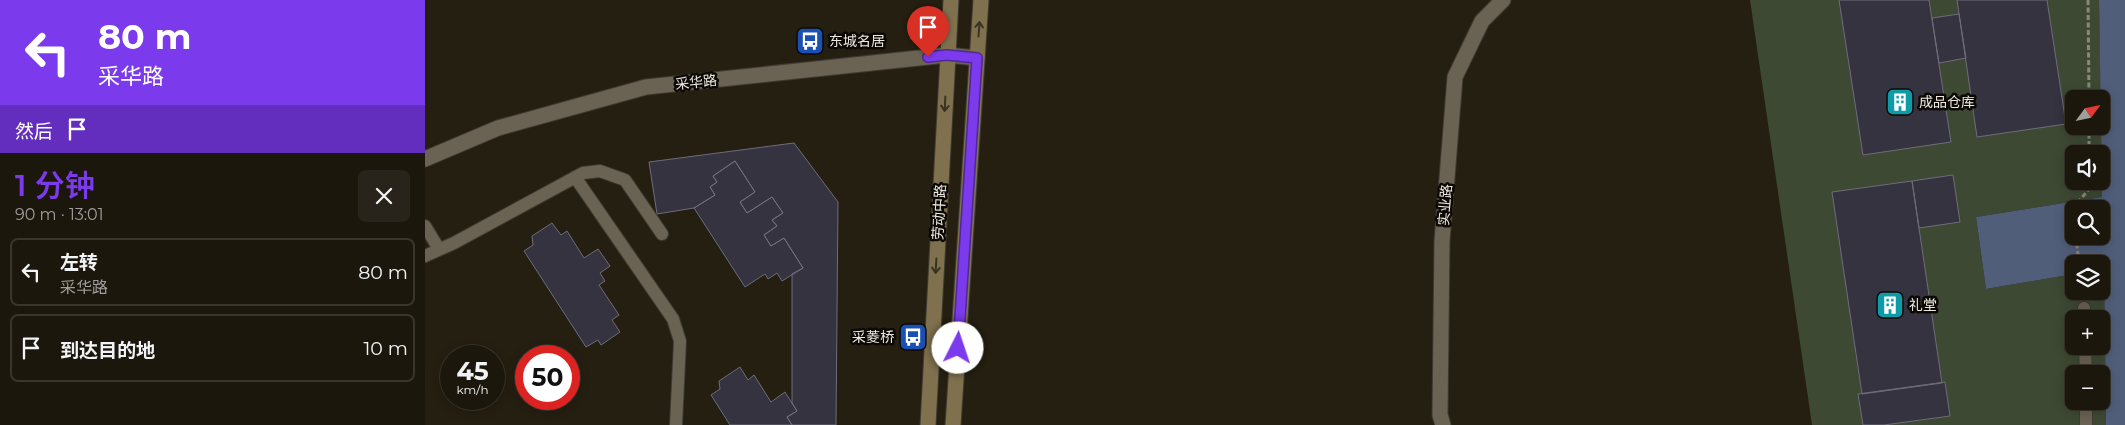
<!DOCTYPE html>
<html lang="zh">
<meta charset="utf-8">
<style>
body{margin:0;font-family:Montserrat,"Noto Sans SC",sans-serif;background:#29241b;color:#f1f3f6;height:100vh;display:flex;flex-direction:column;font-size:19px;white-space:nowrap}
*{box-sizing:border-box;margin:0}
p{font-size:16px;color:#a09f9d}
.icon{flex:none;width:28px;height:28px;fill:none;stroke:currentColor;stroke-width:2;stroke-linecap:round;stroke-linejoin:round}
.map{position:relative;flex:1;overflow:hidden}
.details{display:flex;flex-direction:column;background:#1c170d;width:425px}
.details>*{flex:none}
.top-card{background:#7c3aed;color:#fff;overflow:hidden}
.needle{width:32px;rotate:57deg}
.controls{position:absolute;left:1640px;top:90px;display:grid;gap:10px}
.controls a{display:grid;place-items:center;width:45px;height:45px;border-radius:8px;background:#1c170d;box-shadow:0 2px 12px #0003,0 0 0 1px #3a362e;font-size:25px}
.speed{position:absolute;left:15px;top:345px;display:flex;gap:10px;font-size:25px;font-weight:700;text-align:center}
.speed>*{display:grid;place-content:center;width:65px;height:65px;border-radius:50%;background:#1c170d;box-shadow:0 2px 12px #0003,0 0 0 1px #3a362e;line-height:1}
.speed small{font-size:12px;font-weight:400}
.speed .limit{border:8px solid #d22;background:#fff;color:#111}
.pin{position:absolute;display:grid;place-items:center;width:42px;height:42px;color:#fff;margin:-51px -21px;border-radius:50% 50% 50% 0;rotate:-45deg;box-shadow:0 0 5px #0007}
.pin .icon{rotate:45deg}
.me{position:absolute;width:55px;margin:-28px;rotate:4deg;stroke-linejoin:round;filter:drop-shadow(0 0 4px #0008)}
.turn{display:flex;align-items:center;gap:18px;height:105px;padding:0 15px;font-size:22px}
.turn .icon{width:65px;height:65px;stroke-width:2.5}
.turn b{display:block;font-size:35px;line-height:42px}
.then{display:flex;align-items:center;height:48px;padding:0 15px;background:#0003;gap:10px;font-size:19px}
.round{display:grid;place-items:center;flex:none;width:52px;height:52px;border-radius:8px;background:#29241b}
.headline{display:flex;align-items:center;justify-content:space-between;height:85px;padding:0 15px}
h1{font-size:30px;font-weight:600;line-height:38px;color:#7c3aed}
ul{padding:0;list-style:none}
li{display:flex;align-items:center;gap:15px;height:68px;margin:0 10px 8px;padding:0 5px;border:2px solid #3a362e;border-radius:8px}
li div{flex:1}
li b{display:block;font-size:19px}
li em{font-style:normal}
main{display:flex;flex:1;min-height:0}
.map>svg:first-child{display:block}
.green{fill:#3d4933;fill-rule:evenodd}
.water{fill:#515e7a;fill-rule:evenodd}
.building{fill:#363341;stroke:#6f6c7c}
.lines{fill:none;stroke-linecap:round;stroke-linejoin:round}
.lane-casing{stroke:#3f3a32;stroke-width:14}
.street-casing{stroke:#3f3a32;stroke-width:17}
.secondary-casing{stroke:#3f3a32;stroke-width:17}
.path{stroke:#8c877c;stroke-width:3;stroke-dasharray:5 2.5;stroke-linecap:butt}
.lane{stroke:#6a6253;stroke-width:12}
.street{stroke:#6a6253;stroke-width:15}
.secondary{stroke:#7f704e;stroke-width:15}
.oneway{stroke:#3a3222}
.route-casing{stroke:#51269a;stroke-width:12}
.route{stroke:#7c3aed;stroke-width:9}
.labels{text-anchor:middle;dominant-baseline:central;stroke-width:5;stroke-linejoin:round;paint-order:stroke}
.poi-label{font-size:14px;fill:#eee9e1;stroke:#0c0905;text-anchor:start}
.street-label{font-size:14px;fill:#eee9e1;stroke:#0c0905}
</style>
<main>
<section class="details">
<div class="top-card">
<div class="turn"><svg class="icon" aria-label="left" viewBox="0 0 24 24"><path d="M17 20v-9H6M10 6l-5 5 5 5"/></svg><div><b>80 m</b>采华路</div></div>
<div class="then">然后<svg class="icon" aria-label="arrive" viewBox="0 0 24 24"><path d="M6 21V4h12l-3 4 3 4H6"/></svg></div>
</div>
<div class="headline"><div><h1>1 分钟</h1><p>90 m · 13:01</p></div><a class="round"><svg class="icon" aria-label="close" viewBox="0 0 24 24"><path d="M6 6l12 12M18 6L6 18"/></svg></a></div>
<ul>
<li><svg class="icon" aria-label="left" viewBox="0 0 24 24"><path d="M17 20v-9H6M10 6l-5 5 5 5"/></svg><div><b>左转</b><p>采华路</p></div><em>80 m</em></li>
<li><svg class="icon" aria-label="arrive" viewBox="0 0 24 24"><path d="M6 21V4h12l-3 4 3 4H6"/></svg><div><b>到达目的地</b></div><em>10 m</em></li>
</ul>
</section>
<div class="map">
<svg width="1700" height="425" viewBox="0 0 1700 425">
<rect width="100%" height="100%" fill="#251f11"/>
<!-- green -->
<path class="green" d="M 1325,0 L 1674,0 L 1676,99 L 1649,99 L 1649,126 L 1676,126 L 1677,197 L 1551,217 L 1561,289 L 1649,274 L 1649,291 L 1676,291 L 1676,270 L 1679,269 L 1681,425 L 1387,425 ZM 1649,154 L 1676,154 L 1676,181 L 1649,181 ZM 1649,319 L 1676,319 L 1676,346 L 1649,346 ZM 1649,374 L 1676,374 L 1676,401 L 1649,401 Z"/>
<!-- water -->
<path class="water" d="M 1674,0 L 1700,0 L 1700,425 L 1681,425 L 1679,270 L 1676,270 L 1676,264 L 1649,264 L 1649,274 L 1561,289 L 1551,217 L 1677,197 ZM 1649,209 L 1676,209 L 1676,236 L 1649,236 Z"/>
<!-- building -->
<path class="building" d="M 1414,0 L 1504,0 L 1526,142 L 1438,155 Z
M 1532,0 L 1622,0 L 1641,124 L 1552,137 Z
M 1534,14 L 1541,58 L 1514,63 L 1507,18 Z
M 369,143 L 413,202 L 411,425 L 367,425 L 362,417 L 372,411 L 367,403 L 367,274 L 378,268 L 359,238 L 346,246 L 339,235 L 352,226 L 347,220 L 358,213 L 347,197 L 322,213 L 315,202 L 330,192 L 310,161 L 288,176 L 292,182 L 285,187 L 290,195 L 269,208 L 232,214 L 224,162 Z
M 310,161 L 330,192 L 315,202 L 322,213 L 347,197 L 358,213 L 347,220 L 352,226 L 339,235 L 346,246 L 359,238 L 378,268 L 357,281 L 352,273 L 343,279 L 340,274 L 320,287 L 269,208 L 290,195 L 285,187 L 292,182 L 288,176 Z
M 1528,175 L 1535,222 L 1494,228 L 1487,181 Z
M 1487,181 L 1517,383 L 1437,394 L 1407,192 Z
M 127,223 L 136,235 L 142,231 L 159,258 L 173,249 L 185,266 L 175,273 L 180,281 L 174,285 L 194,315 L 187,320 L 195,332 L 176,345 L 173,340 L 161,347 L 99,251 L 108,245 L 107,236 Z
M 315,367 L 323,380 L 329,375 L 346,402 L 360,392 L 372,411 L 362,417 L 367,425 L 305,425 L 286,395 L 295,389 L 294,381 Z
M 1520,382 L 1525,416 L 1459,425 L 1438,425 L 1433,394 Z"/>
<g class="lines">
<!-- lane casing -->
<g class="lane-casing">
<path id="lane" d="M 150,177 L 248,319 L 255,341 L 251,425
M 0,226 L 14,249
M 0,256 L 29,243 L 158,173 L 175,171 L 200,180 L 237,234
M 1659,308 L 1659,319
M 1660,346 L 1661,374
M 1661,401 L 1661,425"/>
</g>
<!-- street casing -->
<g class="street-casing">
<path id="street" d="M 0,159 L 73,128 L 221,87 L 522,55 L 552,58
M 1018,425 L 1015,415 L 1017,241 L 1030,77 L 1057,21 L 1078,0"/>
</g>
<!-- secondary casing -->
<g class="secondary-casing">
<path id="secondary" d="M 503,425 L 526,0
M 528,425 L 556,0"/>
</g>
<!-- path -->
<path class="path" d="M 1663,0 L 1664,99
M 1664,126 L 1664,154
M 1649,216 L 1648,208 L 1665,188 L 1665,181
M 1651,236 L 1654,264"/>
<!-- lane -->
<use href="#lane" class="lane"/>
<!-- street -->
<use href="#street" class="street"/>
<!-- secondary -->
<use href="#secondary" class="secondary"/>
</g>
<!-- one-way arrows -->
<defs><path id="oneway-shaft" d="M-6 0H5M1.5-3L5.5 0L1.5 3" fill="none" stroke-width="1.6" stroke-linecap="round" stroke-linejoin="round" transform="scale(1.25)"/></defs>
<g class="oneway">
<use href="#oneway-shaft" transform="translate(554 29) rotate(-86)"/>
<use href="#oneway-shaft" transform="translate(520 104) rotate(93)"/>
<use href="#oneway-shaft" transform="translate(511 266) rotate(93)"/>
</g>
<g class="lines">
<!-- route casing -->
<g class="route-casing">
<path id="route" d="M 503,57 L 522,55 L 552,58 L 533,348"/>
</g>
<!-- route -->
<use href="#route" class="route"/>
</g>
<!-- icons -->
<defs>
<g id="bus-square" transform="scale(1.4375)"><rect x="-9" y="-9" width="18" height="18" rx="4" fill="#1a4fb4" stroke="#0c0905"/><path d="M-5-6H5V4H4V6H2V4H-2V6H-4V4H-5ZM-3.5-4V0h7V-4ZM-3.5 1.2v1.5H-2V1.2ZM2 1.2v1.5H3.5V1.2Z" fill="#fff"/></g>
<g id="building-square" transform="scale(1.4375)"><rect x="-9" y="-9" width="18" height="18" rx="4" fill="#0f9aa8" stroke="#0c0905"/><path d="M-4-6H4V6H1V3H-1V6H-4ZM-2.5-4.3h1.7v1.8h-1.7ZM.8-4.3h1.7v1.8H.8ZM-2.5-1h1.7V.8h-1.7ZM.8-1h1.7V.8H.8Z" fill="#fff"/></g>
</defs>
<g fill-rule="evenodd">
<use href="#bus-square" x="385" y="41"/>
<use href="#building-square" x="1475" y="102"/>
<use href="#building-square" x="1465" y="305"/>
<use href="#bus-square" x="488" y="337"/>
</g>
<g class="labels">
<!-- poi labels -->
<g class="poi-label">
<text x="404" y="41">东城名居</text>
<text x="1494" y="102">成品仓库</text>
<text x="1484" y="305">礼堂</text>
<text x="469" y="337" text-anchor="end">采菱桥</text>
</g>
<!-- street labels -->
<g class="street-label">
<text transform="translate(271 82) rotate(-6)">采华路</text>
<text transform="translate(1020 205) rotate(-85)">实业路</text>
<text transform="translate(514 212) rotate(-87)">劳动中路</text>
</g>
</g>
</svg>
<div class="controls">
<a><svg class="needle" viewBox="-14 -14 28 28"><path d="M0-13l5 13h-10z" fill="#e53935"/><path d="M0 13l5-13h-10z" fill="#a09f9d"/></svg></a>
<a><svg class="icon" aria-label="sound" viewBox="0 0 24 24"><path d="M4 9h4l5-4v14l-5-4H4zM17 9q2 3 0 6"/></svg></a>
<a><svg class="icon" aria-label="search" viewBox="0 0 24 24"><circle cx="10" cy="10" r="6"/><path d="M15 15l6 6"/></svg></a>
<a><svg class="icon" aria-label="layers" viewBox="0 0 24 24"><path d="M12 4l9 5-9 5-9-5zM3 14l9 5 9-5"/></svg></a>
<a>+</a>
<a>−</a>
</div>
<div class="speed"><div>45<small>km/h</small></div><div class="limit">50</div></div>
<div class="pin" style="left:503px;top:57px;background:#d93025"><svg class="icon" aria-label="arrive" viewBox="0 0 24 24"><path d="M6 21V4h12l-3 4 3 4H6"/></svg></div>
<svg class="me" style="left:533px;top:348px" viewBox="-20 -20 40 40"><circle r="19" fill="#fff"/><path d="M0-13L10 11 0 6-10 11z" fill="#7c3aed"/></svg>
</div>
</main>
